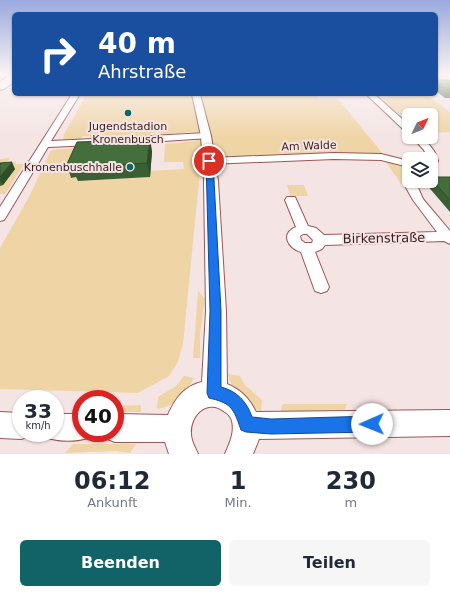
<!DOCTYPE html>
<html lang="de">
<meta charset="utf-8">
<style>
body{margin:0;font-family:"DejaVu Sans",sans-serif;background:#f6f6f7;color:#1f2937;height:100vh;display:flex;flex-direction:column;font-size:15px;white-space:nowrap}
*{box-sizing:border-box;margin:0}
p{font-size:13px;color:#747a83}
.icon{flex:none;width:22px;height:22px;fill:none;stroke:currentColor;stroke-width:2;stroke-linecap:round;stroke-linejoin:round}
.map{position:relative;height:454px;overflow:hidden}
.side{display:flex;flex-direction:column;background:#fff;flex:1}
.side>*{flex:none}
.banner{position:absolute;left:12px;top:12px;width:426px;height:84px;border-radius:6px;box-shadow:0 1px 3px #0004;background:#1a4fa0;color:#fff;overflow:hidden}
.needle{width:26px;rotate:47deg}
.controls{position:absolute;left:402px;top:108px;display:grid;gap:8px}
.controls a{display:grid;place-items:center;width:36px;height:36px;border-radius:6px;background:#fff;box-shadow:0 1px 3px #0004;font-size:20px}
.speed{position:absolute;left:12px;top:390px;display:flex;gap:8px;font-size:20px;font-weight:700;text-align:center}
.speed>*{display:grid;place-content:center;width:52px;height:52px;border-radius:50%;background:#fff;box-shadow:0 1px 3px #0004;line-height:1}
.speed small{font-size:10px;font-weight:400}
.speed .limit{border:6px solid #d22;background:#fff;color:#111}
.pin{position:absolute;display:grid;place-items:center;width:34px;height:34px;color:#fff;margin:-17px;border:2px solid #fff;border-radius:50%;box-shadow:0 1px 4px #0007}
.me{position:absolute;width:44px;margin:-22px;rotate:269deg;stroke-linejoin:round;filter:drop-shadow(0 0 3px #0008)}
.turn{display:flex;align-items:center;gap:14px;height:84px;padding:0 20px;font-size:18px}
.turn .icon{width:52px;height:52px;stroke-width:2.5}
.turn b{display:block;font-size:28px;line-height:34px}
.eta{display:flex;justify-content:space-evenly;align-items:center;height:68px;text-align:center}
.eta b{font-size:24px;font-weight:700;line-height:28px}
.action{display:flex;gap:8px;margin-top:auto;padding:8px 20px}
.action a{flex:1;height:46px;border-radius:6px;background:#126367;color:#fff;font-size:16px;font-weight:700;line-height:46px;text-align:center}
.action a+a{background:#f6f6f7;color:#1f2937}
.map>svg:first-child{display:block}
.green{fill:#efd4a5}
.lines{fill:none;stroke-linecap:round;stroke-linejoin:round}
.minor-casing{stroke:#9b5757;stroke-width:2}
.tertiary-casing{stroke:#9b5757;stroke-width:2}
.motorway-casing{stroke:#9b5757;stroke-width:2}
.minor{fill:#fff;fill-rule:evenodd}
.tertiary{fill:#fff;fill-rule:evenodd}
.motorway{fill:#fff;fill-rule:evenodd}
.wall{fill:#3a5f34}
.shaded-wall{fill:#304d2a}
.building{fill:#446e3c;stroke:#304d2a}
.route{fill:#1a73e8;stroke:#114b97}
.poi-dot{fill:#126367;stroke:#f5e4e4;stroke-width:1.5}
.labels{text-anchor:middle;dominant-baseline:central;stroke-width:4;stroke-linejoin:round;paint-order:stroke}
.far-poi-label{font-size:11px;fill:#3a1d1d;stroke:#f5e4e4}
.far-street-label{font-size:11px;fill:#3a1d1d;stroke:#f5e4e4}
.street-label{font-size:13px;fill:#3a1d1d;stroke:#f5e4e4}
</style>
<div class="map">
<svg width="450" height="454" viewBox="0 0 450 454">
<rect width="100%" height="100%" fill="#f5e4e4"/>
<!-- green -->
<path class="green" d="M 87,94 L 314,94 L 318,99 L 338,99 L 384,155 L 198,159 L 199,181 L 183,344 L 178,362 L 169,376 L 138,393 L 0,389 L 0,248 L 30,195 L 51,150 L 86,147 L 78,181 L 149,177 L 150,171 L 184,169 L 183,162 L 164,162 L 165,144 L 196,141 L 194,132 L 160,135 L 159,132 L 151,133 L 151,136 L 89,139 L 90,136 L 83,136 L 81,139 L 63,140 L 64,134 Z
M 419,94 L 425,94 L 450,112 L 450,132 L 431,133 L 431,115 L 409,115 L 409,123 L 380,98 L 420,96 Z
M 10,158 L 7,162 L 16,162 L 15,164 L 24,164 L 5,194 L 0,194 L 0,159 Z
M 384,159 L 409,168 L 409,172 L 403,180 L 405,184 L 401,184 Z
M 287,185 L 304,185 L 308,196 L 290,196 Z
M 198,291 L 205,299 L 200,334 L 200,358 L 193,358 Z
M 228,374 L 240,376 L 245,385 L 262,400 L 261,412 C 245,403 232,392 228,374 Z
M 184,376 L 194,378 C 185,394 175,407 157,409 L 158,397 L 176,386 Z
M 283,404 L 347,404 L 345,410 L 280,413 Z
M 141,405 L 141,412 L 115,412 L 115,406 Z
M 73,444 L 136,444 L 130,453 L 116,451 L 65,453 Z"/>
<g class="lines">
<!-- minor casing -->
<g class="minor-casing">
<path id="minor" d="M 72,94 L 80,94 L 51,141 L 93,139 L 98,142 L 93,145 L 48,147 L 6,217 L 4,220 L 0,221 L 0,207 Z
M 366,94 L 374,94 L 409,125 L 409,133 L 406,132 Z
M 206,133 L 209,134 L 210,136 L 209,138 L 133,143 L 128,140 L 133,137 Z
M 412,137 L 421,137 C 429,144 436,151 438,161 L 435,166 L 431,167 L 431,159 L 428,159 L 424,150 Z
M 334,153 L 381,154 L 409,161 L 409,167 L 381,160 L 334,159 L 209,164 L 204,161 L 209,158 Z
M 409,176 L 409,181 L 415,181 L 423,199 L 450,231 L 450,244 L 444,241 L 325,245 L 322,249 L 315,252 L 329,287 L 327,291 L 321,293 L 315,291 L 301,252 C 288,248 280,234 296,227 L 285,200 L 287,197 L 295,197 L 308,226 L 316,228 L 324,235 L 437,232 L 413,200 L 404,184 L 404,179 ZM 303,234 L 307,234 L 313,240 L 312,243 L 305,243 L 301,240 L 300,236 Z"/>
</g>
<!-- tertiary casing -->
<g class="tertiary-casing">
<path id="tertiary" d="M 192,94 L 200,94 L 211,136 L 218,181 L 226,311 L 227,384 C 241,390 249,398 256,412 L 450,410 L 450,436 L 259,439 L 253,454 L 225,454 C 229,444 235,433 232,421 C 231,417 228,414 225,412 C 206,396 186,419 192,440 C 193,444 196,449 198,454 L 169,454 L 165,442 L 115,442 L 105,438 L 104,433 L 115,433 L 115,414 L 168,415 C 175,399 184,386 202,382 L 206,311 L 204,181 L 201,136 Z
M 0,412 L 21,413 L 21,433 L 32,433 L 31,436 L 21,439 L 0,438 Z
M 55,414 L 81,414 L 81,433 L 92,433 L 91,437 C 76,442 60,442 45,437 L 44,433 L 55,433 Z"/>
</g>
<!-- motorway casing -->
<g class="motorway-casing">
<path id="motorway" d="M 14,74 L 14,82 L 4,89 L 0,90 L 0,82 L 10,75 Z"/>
</g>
<!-- minor -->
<use href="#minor" class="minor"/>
<!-- tertiary -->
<use href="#tertiary" class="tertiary"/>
<!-- motorway -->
<use href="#motorway" class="motorway"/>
</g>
<!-- wall -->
<path class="wall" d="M 436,80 L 450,80 L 450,98 L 445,98 L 436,91 Z
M 122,137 L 123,140 L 152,151 L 150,177 L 78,181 L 76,177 L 71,178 L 67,164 L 106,141 Z
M 0,163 L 15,169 L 3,185 L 0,186 Z
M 431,177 L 450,177 L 450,212 L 426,184 L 428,181 L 431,181 Z"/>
<!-- shaded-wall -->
<path class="shaded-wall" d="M 150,138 L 152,151 L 150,177 L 147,163 Z
M 12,162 L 15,169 L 3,185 L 0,180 L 0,177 Z"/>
<!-- building -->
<path class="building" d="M 436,80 L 450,80 L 450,90 L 448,90 Z
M 122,137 L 121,140 L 150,138 L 147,163 L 73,168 L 75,164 L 67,164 L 77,142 L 106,141 L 107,138 Z
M 12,162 L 0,177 L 0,163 Z
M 431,177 L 450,177 L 450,200 L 431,179 Z"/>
<!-- sky -->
<linearGradient id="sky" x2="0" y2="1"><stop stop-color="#9aa9de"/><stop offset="0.54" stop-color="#faf3f3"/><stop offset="1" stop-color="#faf3f3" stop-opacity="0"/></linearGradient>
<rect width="450" height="138" fill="url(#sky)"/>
<!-- route -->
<path class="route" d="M 209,159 L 213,161 L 221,311 L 221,387 C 237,391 247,402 252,417 L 271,419 L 372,416 L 378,419 L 380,424 L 378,429 L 372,432 L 271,434 L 246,432 L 241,430 C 237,419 234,406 222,402 C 218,400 213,399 209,398 L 207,393 L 210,311 L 206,161 Z"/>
<!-- markers -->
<g class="poi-dot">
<circle cx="128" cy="113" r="4"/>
<circle cx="130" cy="167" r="4"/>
</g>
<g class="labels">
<!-- far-poi labels -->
<g class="far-poi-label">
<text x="128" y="126">Jugendstadion<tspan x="128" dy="13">Kronenbusch</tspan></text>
<text x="122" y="167" text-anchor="end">Kronenbuschhalle</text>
</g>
<!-- far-street labels -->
<g class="far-street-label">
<text transform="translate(309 146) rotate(-2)">Am Walde</text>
</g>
<!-- street labels -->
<g class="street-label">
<text transform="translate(384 238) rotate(-1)">Birkenstraße</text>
</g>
</g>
</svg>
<div class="controls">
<a><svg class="needle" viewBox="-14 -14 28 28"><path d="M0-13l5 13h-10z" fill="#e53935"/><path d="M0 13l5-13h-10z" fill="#747a83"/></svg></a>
<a><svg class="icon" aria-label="layers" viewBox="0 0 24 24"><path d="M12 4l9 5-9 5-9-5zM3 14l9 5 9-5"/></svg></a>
</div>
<div class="speed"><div>33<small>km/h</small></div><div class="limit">40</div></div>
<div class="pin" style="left:209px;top:161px;background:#d93025"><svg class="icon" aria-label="arrive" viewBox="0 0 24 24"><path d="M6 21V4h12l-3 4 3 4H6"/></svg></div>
<svg class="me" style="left:372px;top:424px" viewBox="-20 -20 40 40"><circle r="19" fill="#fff"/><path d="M0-13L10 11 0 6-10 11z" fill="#1a73e8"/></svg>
<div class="banner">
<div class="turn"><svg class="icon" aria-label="right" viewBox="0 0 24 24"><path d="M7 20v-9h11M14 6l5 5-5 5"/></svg><div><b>40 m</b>Ahrstraße</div></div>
</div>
</div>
<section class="side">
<div class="eta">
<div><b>06:12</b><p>Ankunft</p></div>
<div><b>1</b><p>Min.</p></div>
<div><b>230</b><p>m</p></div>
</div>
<div class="action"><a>Beenden</a><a>Teilen</a></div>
</section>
